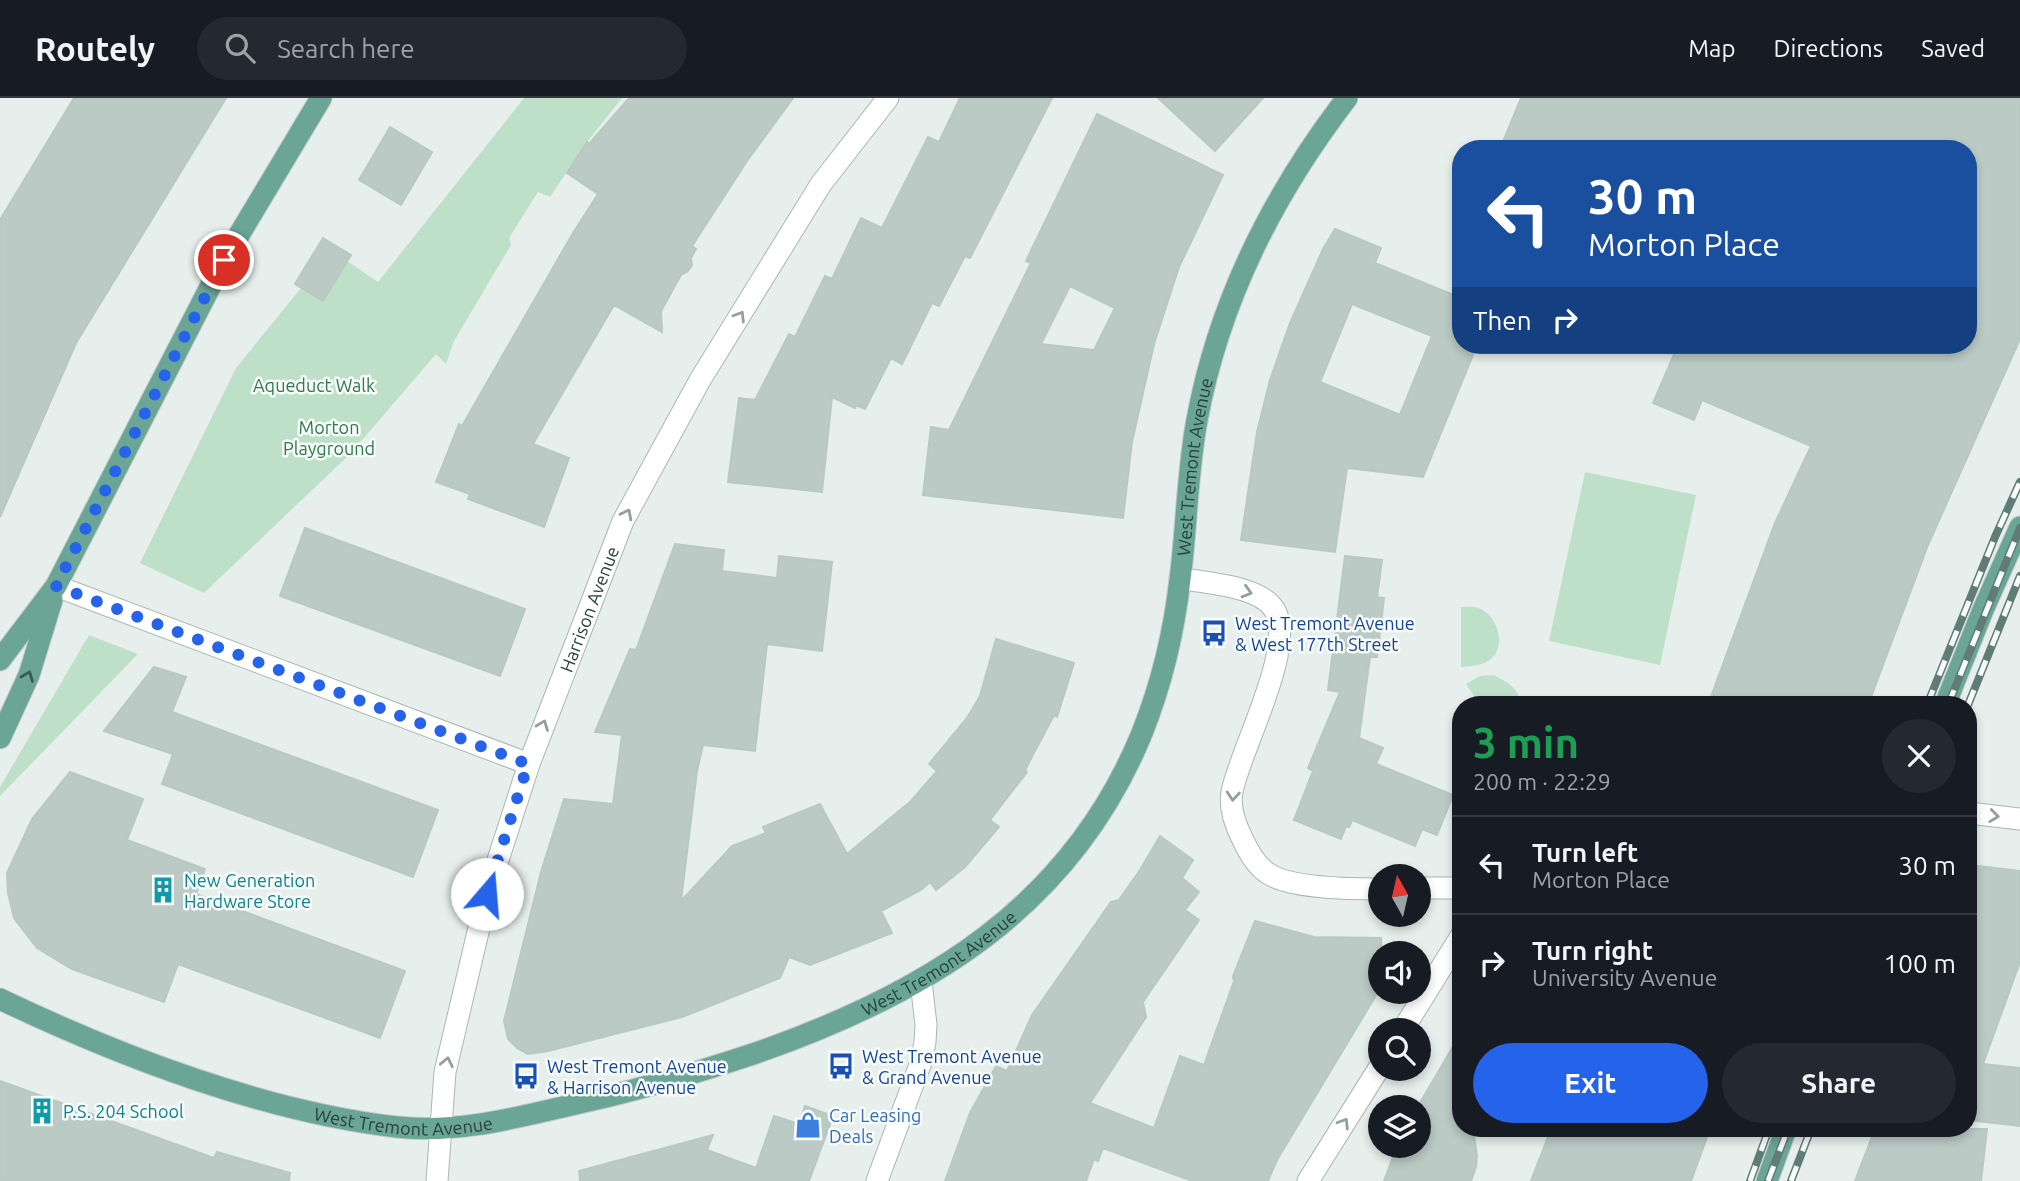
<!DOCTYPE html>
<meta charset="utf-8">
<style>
body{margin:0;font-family:Ubuntu,sans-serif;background:#242831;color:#f1f3f6;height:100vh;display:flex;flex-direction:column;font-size:26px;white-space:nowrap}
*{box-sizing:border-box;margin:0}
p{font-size:23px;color:#9ea1a6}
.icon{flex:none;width:38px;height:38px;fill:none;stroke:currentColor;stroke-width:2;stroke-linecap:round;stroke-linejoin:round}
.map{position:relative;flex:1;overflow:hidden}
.details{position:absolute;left:1452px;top:598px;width:525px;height:441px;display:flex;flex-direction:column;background:#171b24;border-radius:28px;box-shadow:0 4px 10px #0003}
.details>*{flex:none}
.hud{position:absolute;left:1452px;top:42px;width:525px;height:214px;border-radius:28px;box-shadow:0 4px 10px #0003;background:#1a4fa0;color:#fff;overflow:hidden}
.needle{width:46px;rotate:352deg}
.buttons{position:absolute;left:1368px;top:766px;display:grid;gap:14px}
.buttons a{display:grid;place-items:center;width:63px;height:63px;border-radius:50%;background:#171b24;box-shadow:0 4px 10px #0003;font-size:35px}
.pin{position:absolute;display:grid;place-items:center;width:60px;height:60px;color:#fff;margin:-30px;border:4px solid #fff;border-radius:50%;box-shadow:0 2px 7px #0007}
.me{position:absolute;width:77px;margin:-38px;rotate:18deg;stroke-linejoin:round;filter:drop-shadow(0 0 5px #0008)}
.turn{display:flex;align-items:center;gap:24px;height:147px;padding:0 21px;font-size:32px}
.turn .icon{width:91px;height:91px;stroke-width:2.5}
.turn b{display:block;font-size:49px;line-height:60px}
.then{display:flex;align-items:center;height:66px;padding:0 21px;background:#0003;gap:14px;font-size:26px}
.round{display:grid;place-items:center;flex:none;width:74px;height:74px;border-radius:37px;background:#242831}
.overview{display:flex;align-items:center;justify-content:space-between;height:119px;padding:0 21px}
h1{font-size:42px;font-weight:700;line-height:52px;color:#1e9e55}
.action{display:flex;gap:14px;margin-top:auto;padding:14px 21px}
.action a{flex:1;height:80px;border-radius:42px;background:#2563eb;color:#fff;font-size:28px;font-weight:700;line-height:80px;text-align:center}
.action a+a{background:#242831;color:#f1f3f6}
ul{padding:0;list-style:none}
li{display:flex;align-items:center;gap:21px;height:98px;padding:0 21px;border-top:2px solid #363941}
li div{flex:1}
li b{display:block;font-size:26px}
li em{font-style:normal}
header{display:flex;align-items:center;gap:42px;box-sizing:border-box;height:98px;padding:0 35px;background:#171b24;border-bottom:2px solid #363941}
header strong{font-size:33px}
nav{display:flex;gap:38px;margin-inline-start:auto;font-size:24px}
.search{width:490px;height:63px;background:#242831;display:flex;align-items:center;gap:18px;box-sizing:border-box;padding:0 24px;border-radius:38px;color:#9ea1a6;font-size:26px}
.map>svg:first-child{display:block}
.green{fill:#bfe0c8}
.building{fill:#bbcac4;stroke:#b8c9c2;stroke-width:2;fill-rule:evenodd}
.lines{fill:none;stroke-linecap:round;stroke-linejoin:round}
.minor-casing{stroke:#a8b8b2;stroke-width:23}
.major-casing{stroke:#c2cac8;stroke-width:23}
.minor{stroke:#fff;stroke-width:21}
.major{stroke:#6aa596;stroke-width:21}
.rail-casing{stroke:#5f7d75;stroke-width:8}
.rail{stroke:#f7fbf9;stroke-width:5;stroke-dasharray:16;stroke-linecap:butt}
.oneway{stroke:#92a09c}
.oneway2{stroke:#365b51}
.route{stroke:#2563eb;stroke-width:12;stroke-dasharray:0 21.6}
.labels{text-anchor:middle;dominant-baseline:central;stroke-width:5;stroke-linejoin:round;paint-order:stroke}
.park-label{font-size:18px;fill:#2d7a4b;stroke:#f7fbf9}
.street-label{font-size:18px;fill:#24423a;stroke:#f7fbf9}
.transit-label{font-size:18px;fill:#164399;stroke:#f7fbf9;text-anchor:start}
.culture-label{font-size:18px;fill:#0d838f;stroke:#f7fbf9;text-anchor:start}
.shop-label{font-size:18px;fill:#366cbe;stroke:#f7fbf9;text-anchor:start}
</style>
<header>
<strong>Routely</strong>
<div class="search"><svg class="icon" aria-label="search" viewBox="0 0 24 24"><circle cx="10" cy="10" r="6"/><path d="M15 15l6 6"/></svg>Search here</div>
<nav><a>Map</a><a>Directions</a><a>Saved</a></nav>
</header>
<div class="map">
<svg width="2020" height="1083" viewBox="0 0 2020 1083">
<rect width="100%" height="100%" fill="#e6efeb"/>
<!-- green -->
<path class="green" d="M 524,0 L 622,0 L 587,44 L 550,99 L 538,94 L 509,140 L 511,147 L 454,243 L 446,266 L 436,256 L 351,355 L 204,495 L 140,465 L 236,270 L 301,190 L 347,163 L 378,184 Z
M 1585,374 L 1696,397 L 1660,567 L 1549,543 Z
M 1461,509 C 1466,509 1473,508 1478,510 C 1496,515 1507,546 1492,560 C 1483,568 1472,568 1461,569 Z
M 89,537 L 138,556 L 0,698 L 0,689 Z
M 1493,577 C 1506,583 1521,591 1520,607 L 1480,607 L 1466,586 L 1480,578 Z"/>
<!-- building -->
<path class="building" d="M 74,0 L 226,0 L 76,245 L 0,419 L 0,122 Z
M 629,0 L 793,0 L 747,63 L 692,148 L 696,151 L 691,160 L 692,167 L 688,173 L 681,177 L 661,213 L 662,234 L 614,207 L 573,277 L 533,346 L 569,360 L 544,429 L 468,401 L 470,396 L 436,384 L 459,326 L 462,328 L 573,135 L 598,96 L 567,75 L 587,44 L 589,46 Z
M 960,0 L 1052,0 L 970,160 L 965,158 L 939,208 L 932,205 L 902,266 L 891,260 L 865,311 L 856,307 L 855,310 L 832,299 L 822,394 L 728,384 L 739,300 L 755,302 L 789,236 L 795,239 L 825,178 L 832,181 L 861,120 L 882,130 L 928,39 L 939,44 Z
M 1158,0 L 1263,0 L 1215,53 Z
M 1521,0 L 2020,0 L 2020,241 L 1928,447 L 1868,607 L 1708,607 L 1775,425 L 1811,348 L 1702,302 L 1694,322 L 1653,305 L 1678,247 L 1969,247 L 1969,51 L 1500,51 Z
M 1097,16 L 1223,77 L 1179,169 L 1154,246 L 1132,344 L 1123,420 L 923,397 L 931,329 L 949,332 L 1031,165 L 1026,163 ZM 1070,188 L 1115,210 L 1094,252 L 1041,246 Z
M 390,29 L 432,54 L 401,107 L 359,82 Z
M 1335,131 L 1381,150 L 1375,165 L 1461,200 L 1461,247 L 1477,247 L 1423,379 L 1347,370 L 1335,454 L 1241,442 L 1257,334 L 1270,282 L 1290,225 L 1323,151 ZM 1352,206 L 1432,238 L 1400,317 L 1320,284 Z
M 323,140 L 351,157 L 323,203 L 295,186 Z
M 305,430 L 525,511 L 500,578 L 280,498 Z
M 675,446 L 724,452 L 722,473 L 777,480 L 779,458 L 832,464 L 822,553 L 767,546 L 755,653 L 703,647 L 697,673 L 681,803 L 732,748 L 766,735 L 763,729 L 820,706 L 847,756 L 911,703 L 937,673 L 929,666 L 967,620 L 980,598 L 996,541 L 1074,565 L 1057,619 L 1054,617 L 1025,672 L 1027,674 L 990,722 L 999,729 L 965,769 L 936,792 L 930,784 L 921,792 L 881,813 L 892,835 L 810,867 L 789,859 L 780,880 L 682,919 L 548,953 L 528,956 L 517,950 L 508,941 L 504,923 L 541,774 L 564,701 L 613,706 L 622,637 L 595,634 L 630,551 L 636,552 Z
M 1345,458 L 1382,462 L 1377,499 L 1384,500 L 1377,559 L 1370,559 L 1359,640 L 1383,650 L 1376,666 L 1453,697 L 1437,737 L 1422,731 L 1415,748 L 1352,722 L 1349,729 L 1346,728 L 1341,741 L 1294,722 L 1313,673 L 1308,670 L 1340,594 L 1328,592 Z
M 154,569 L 186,579 L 172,614 L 438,712 L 413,779 L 162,686 L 173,656 L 104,633 Z
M 70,674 L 143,701 L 127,742 L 205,771 L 196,796 L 405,873 L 380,940 L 178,866 L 164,904 L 72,871 L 37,850 L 14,820 L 8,795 L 7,775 L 32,721 Z
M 1160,738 L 1193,762 L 1182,780 L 1199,794 L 1185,812 L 1199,822 L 1143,904 L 1146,919 L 1090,1005 L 1154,1030 L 1180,958 L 1204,967 L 1234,883 L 1233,878 L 1255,823 L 1314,839 L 1381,840 L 1381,889 L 1277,1062 L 1268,1083 L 1192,1083 L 1103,1050 L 1098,1063 L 1094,1061 L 1086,1083 L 945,1083 L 970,1015 L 996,968 L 1007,973 L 1032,917 L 1111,804 L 1119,802 L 1140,772 Z
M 1969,767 L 2020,773 L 2020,864 L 1983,966 L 2020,970 L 2020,1028 L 1969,1022 Z
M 1461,935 L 1461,1031 L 1473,1031 L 1477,1058 L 1476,1069 L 1471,1083 L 1384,1083 L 1397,1048 L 1419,1048 L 1419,1010 L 1417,1010 Z
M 0,983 L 214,1060 L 217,1054 L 290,1075 L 289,1083 L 0,1083 Z
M 805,1008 L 833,1018 L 809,1083 L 580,1083 L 579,1073 L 713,1037 L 707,1052 L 756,1070 L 774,1018 L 799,1026 Z
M 1551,1031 L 1710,1031 L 1691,1083 L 1531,1083 Z
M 1875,1031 L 1987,1031 L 1981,1083 L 1855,1083 Z"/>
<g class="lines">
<!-- minor casing -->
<g class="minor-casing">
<g id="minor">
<path d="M 1180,480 C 1207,486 1258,487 1274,511 C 1298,547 1239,654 1232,694 C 1229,710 1235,726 1242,740 C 1247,751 1256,767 1266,774 C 1288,791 1353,791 1381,791"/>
<path d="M 56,488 L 529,666"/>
<path d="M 1969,715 L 2020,721"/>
<path d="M 1419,790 L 1461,790"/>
<path d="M 1402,933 L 1461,838"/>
<path id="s1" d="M 437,1083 L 445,974 L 487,796 L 529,666 L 623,423 L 700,282 L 821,86 L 888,0"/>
<path d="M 877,1083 L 921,964 L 925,944 L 926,927 L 921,883"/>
<path d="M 1308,1083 L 1381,967"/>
</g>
</g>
<!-- major casing -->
<g class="major-casing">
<g id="major">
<path d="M 0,562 L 56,488 L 224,162 L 321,0"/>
<path d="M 1945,607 L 1983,512 L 2020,429"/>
<path d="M 0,640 L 29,577 L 52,502"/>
<path id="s2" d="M 0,901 C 119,958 265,1014 397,1029 C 461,1036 522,1018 584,1004 C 642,991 699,974 756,955 C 926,896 1071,809 1142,635 C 1162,585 1174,534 1180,481 C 1187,428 1187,375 1197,322 C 1219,203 1274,95 1347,0"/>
<path d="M 1767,1083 L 1786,1031"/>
</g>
</g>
<!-- minor -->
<use href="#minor" class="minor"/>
<!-- major -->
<use href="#major" class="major"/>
<!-- rail casing -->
<g class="rail-casing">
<path id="rail" d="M 1927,607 L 1995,439 L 2020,384
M 1948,607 L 2020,430
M 1968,607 L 2020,478
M 1750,1083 L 1769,1031
M 1768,1083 L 1788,1031
M 1791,1083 L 1811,1031"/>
</g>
<!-- rail -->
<use href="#rail" class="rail"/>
</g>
<!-- one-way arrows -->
<defs><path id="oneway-chevron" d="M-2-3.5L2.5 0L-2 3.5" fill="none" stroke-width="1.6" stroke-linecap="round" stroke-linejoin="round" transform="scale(1.75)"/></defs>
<g class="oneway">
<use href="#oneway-chevron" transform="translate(740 218) rotate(-58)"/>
<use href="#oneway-chevron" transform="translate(627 416) rotate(-63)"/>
<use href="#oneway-chevron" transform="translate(1247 494) rotate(17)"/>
<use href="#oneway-chevron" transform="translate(543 627) rotate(-69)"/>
<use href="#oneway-chevron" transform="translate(1233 698) rotate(95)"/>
<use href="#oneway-chevron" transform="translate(1994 718) rotate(7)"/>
<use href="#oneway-chevron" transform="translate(447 964) rotate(-78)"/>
<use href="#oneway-chevron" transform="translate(1344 1025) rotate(-58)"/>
</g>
<use class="oneway2" href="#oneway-chevron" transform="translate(28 578) rotate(-69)"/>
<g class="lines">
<!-- route -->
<path class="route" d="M 224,162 L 56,488 L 528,666 L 487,796"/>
</g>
<!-- icons -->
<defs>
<g id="bus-bare" transform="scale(2.1)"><path d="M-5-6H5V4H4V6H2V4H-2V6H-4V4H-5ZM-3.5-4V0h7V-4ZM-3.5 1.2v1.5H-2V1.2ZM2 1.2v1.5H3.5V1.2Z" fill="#1a4fb4" stroke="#f7fbf9" stroke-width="2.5" paint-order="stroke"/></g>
<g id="building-bare" transform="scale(2.1)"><path d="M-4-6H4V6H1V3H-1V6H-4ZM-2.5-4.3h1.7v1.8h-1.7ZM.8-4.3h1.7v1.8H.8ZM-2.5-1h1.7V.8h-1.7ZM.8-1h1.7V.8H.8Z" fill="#0f9aa8" stroke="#f7fbf9" stroke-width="2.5" paint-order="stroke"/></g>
<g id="shop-bare" transform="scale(2.1)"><path d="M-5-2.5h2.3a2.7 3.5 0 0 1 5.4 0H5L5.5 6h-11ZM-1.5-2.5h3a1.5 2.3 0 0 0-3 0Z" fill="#3f7fe0" stroke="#f7fbf9" stroke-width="2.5" paint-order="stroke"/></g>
</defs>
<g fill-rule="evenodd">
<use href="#bus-bare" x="1214" y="535"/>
<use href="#building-bare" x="163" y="792"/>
<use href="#bus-bare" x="841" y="968"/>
<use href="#bus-bare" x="526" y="978"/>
<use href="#building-bare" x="42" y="1013"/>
<use href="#shop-bare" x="808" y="1027"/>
</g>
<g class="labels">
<!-- park labels -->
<g class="park-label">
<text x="314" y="287">Aqueduct Walk</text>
<text x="329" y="329">Morton<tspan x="329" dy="21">Playground</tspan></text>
</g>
<!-- street labels -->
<g class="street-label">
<text stroke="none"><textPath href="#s2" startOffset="1578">West Tremont Avenue</textPath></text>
<text stroke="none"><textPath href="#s1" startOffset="595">Harrison Avenue</textPath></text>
<text stroke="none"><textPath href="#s2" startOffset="992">West Tremont Avenue</textPath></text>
<text stroke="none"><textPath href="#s2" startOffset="425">West Tremont Avenue</textPath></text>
</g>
<!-- transit labels -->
<g class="transit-label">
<text x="1235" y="525">West Tremont Avenue<tspan x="1235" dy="21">&amp; West 177th Street</tspan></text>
<text x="862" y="958">West Tremont Avenue<tspan x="862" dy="21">&amp; Grand Avenue</tspan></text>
<text x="547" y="968">West Tremont Avenue<tspan x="547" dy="21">&amp; Harrison Avenue</tspan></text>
</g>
<!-- culture labels -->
<g class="culture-label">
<text x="184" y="782">New Generation<tspan x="184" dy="21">Hardware Store</tspan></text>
<text x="63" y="1013">P.S. 204 School</text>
</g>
<!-- shop labels -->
<g class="shop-label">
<text x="829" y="1017">Car Leasing<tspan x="829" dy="21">Deals</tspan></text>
</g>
</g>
</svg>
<div class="buttons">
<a><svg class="needle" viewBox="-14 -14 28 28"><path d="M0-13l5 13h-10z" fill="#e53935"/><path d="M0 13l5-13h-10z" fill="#9ea1a6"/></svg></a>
<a><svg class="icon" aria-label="sound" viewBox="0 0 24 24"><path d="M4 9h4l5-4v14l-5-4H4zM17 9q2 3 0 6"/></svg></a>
<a><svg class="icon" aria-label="search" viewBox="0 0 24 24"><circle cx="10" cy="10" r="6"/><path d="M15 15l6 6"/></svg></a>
<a><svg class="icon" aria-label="layers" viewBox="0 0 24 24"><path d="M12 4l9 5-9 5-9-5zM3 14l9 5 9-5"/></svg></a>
</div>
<div class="pin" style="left:224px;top:162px;background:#d93025"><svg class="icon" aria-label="arrive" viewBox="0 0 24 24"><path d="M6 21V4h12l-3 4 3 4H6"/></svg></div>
<svg class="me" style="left:487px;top:796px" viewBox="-20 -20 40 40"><circle r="19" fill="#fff"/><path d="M0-13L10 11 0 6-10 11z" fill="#2563eb"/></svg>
<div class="hud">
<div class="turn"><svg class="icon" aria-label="left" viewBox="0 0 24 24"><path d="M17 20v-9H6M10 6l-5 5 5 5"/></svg><div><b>30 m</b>Morton Place</div></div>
<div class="then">Then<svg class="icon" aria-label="right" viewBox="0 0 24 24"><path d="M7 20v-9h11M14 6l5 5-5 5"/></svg></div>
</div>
<section class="details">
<div class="overview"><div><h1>3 min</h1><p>200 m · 22:29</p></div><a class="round"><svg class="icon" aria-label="close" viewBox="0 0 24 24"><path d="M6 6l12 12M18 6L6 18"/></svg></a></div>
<ul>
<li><svg class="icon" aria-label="left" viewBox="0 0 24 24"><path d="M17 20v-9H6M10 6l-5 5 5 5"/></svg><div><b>Turn left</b><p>Morton Place</p></div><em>30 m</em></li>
<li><svg class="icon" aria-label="right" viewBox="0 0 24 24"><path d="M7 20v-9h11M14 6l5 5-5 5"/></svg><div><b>Turn right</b><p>University Avenue</p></div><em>100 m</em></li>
</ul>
<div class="action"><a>Exit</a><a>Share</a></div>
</section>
</div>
